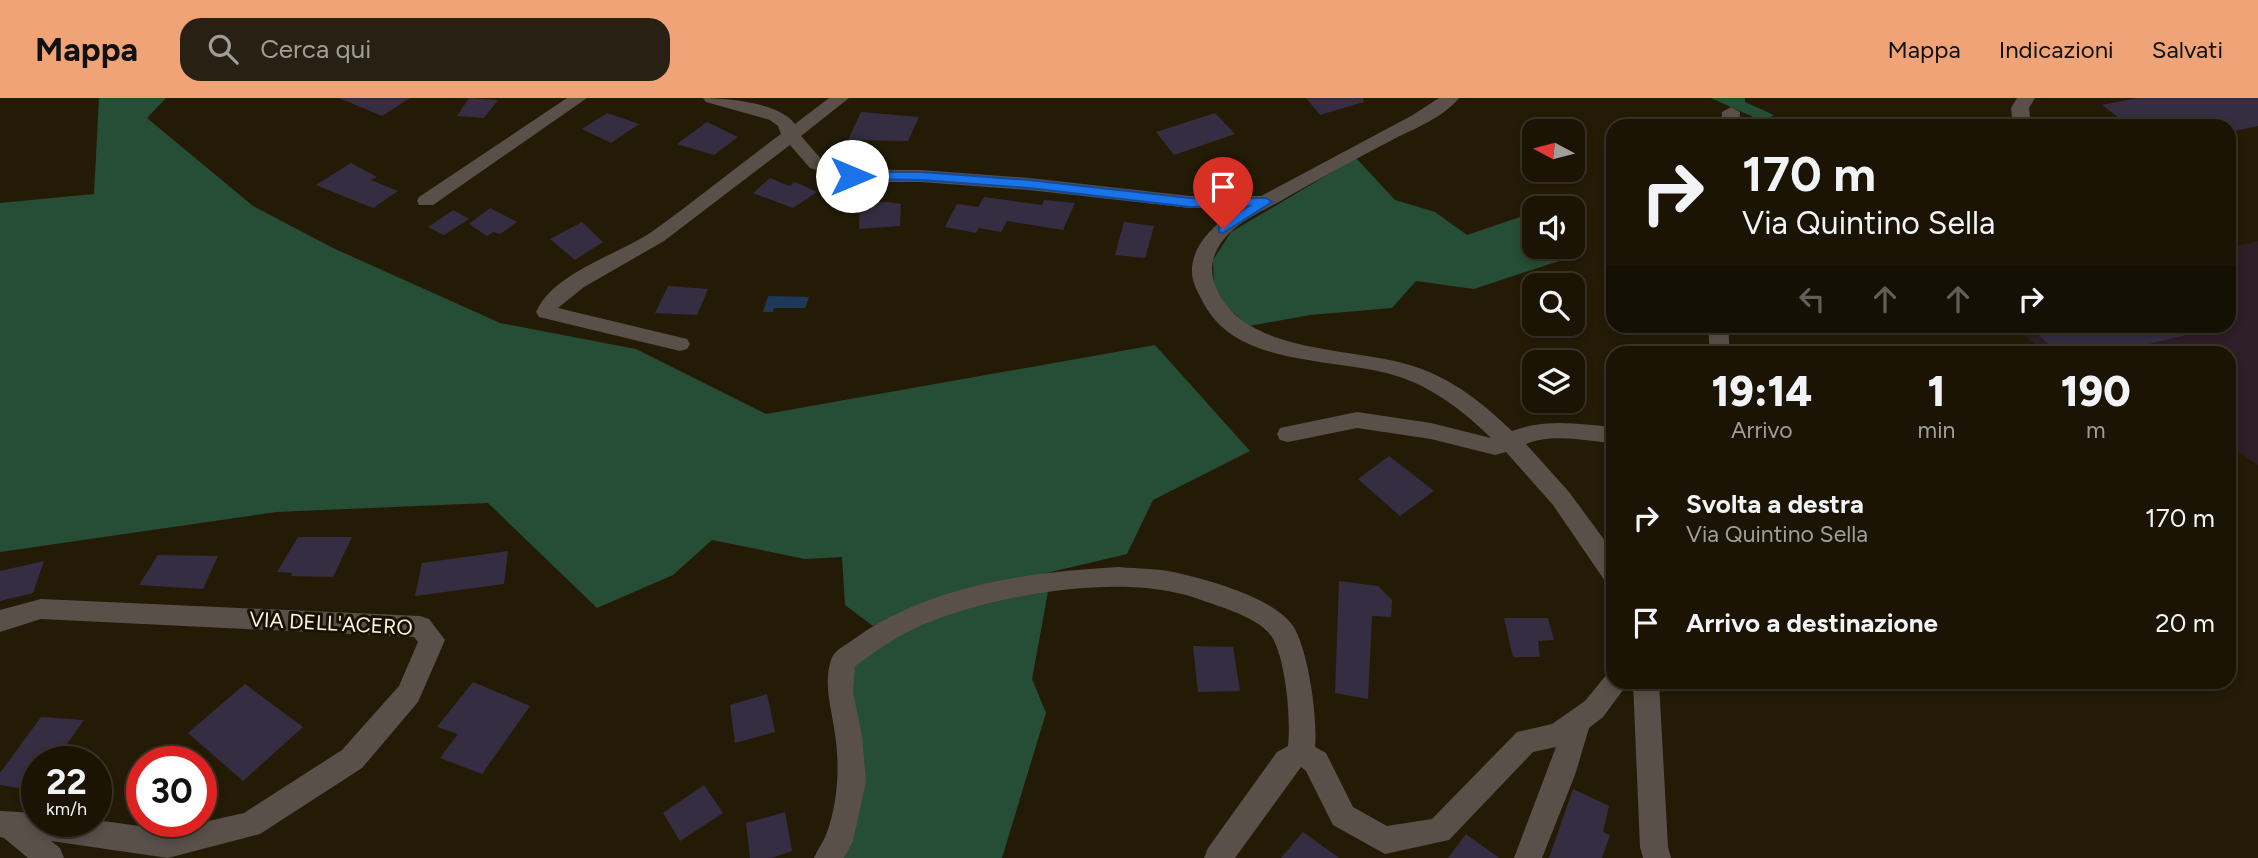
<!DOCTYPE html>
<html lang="it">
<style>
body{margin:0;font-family:Figtree,sans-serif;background:#282113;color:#f1f3f6;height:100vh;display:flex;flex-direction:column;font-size:26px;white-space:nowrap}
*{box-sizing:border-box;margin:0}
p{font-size:23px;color:#a09e9a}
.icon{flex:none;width:38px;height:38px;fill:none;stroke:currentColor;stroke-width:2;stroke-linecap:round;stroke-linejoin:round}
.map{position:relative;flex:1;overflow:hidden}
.sheet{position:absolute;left:1606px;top:248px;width:630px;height:343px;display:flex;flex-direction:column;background:#1b1405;border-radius:21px;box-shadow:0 4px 10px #0003,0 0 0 2px #393327}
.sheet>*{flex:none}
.guide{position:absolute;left:1606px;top:21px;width:630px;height:214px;border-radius:21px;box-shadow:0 4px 10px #0003,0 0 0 2px #393327;background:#1b1405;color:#f1f3f6;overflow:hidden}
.needle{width:46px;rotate:277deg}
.tools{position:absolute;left:1522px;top:21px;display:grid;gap:14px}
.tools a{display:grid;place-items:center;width:63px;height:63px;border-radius:14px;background:#1b1405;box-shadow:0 4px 10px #0003,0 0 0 2px #393327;font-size:35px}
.speed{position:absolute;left:21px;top:648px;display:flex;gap:14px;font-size:35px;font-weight:700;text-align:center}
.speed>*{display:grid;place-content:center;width:91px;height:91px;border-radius:50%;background:#1b1405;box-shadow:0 4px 10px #0003,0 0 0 2px #393327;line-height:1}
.speed small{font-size:18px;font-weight:400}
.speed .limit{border:10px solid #d22;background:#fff;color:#111}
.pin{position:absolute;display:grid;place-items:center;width:60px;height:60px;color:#fff;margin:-72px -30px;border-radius:50% 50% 50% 0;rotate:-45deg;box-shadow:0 0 7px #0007}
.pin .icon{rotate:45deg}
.me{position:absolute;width:77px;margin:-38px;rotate:90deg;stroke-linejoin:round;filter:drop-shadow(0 0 5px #0008)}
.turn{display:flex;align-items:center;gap:24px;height:147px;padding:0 21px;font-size:32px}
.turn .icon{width:91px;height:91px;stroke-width:2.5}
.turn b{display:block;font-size:49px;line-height:60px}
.lanes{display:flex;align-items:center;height:66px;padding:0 21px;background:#0003;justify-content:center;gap:35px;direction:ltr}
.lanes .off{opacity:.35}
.eta{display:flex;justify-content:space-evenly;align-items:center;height:119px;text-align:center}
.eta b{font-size:42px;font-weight:800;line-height:49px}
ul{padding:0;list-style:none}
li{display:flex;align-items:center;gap:21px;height:105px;padding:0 21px}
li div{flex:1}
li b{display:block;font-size:26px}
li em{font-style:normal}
header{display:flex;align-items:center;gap:42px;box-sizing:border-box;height:98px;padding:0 35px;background:#efa376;color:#111}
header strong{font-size:33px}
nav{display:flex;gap:38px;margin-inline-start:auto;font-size:24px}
.search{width:490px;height:63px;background:#282113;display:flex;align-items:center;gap:18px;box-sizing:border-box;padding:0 24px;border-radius:21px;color:#a09e9a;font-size:26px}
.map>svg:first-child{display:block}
.education{fill:#2e1e27}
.green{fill:#264d36}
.water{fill:#1e3958}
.building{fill:#352e42}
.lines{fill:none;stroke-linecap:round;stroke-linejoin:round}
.minor{fill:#59504a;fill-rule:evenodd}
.route{fill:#1a73e8;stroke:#114b97;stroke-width:2}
.labels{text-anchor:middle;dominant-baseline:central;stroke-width:6;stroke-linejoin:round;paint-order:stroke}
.street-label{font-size:21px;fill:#f9f3e6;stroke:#1a1201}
</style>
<header>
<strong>Mappa</strong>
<div class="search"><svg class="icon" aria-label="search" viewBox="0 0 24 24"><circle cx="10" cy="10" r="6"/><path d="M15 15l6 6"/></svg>Cerca qui</div>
<nav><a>Mappa</a><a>Indicazioni</a><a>Salvati</a></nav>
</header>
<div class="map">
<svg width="2258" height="760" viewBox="0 0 2258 760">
<rect width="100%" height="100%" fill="#241b07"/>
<!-- education -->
<path class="education" d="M 2258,143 L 2258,367 L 2230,348 L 2230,256 L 2044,255 L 2015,228 L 2230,228 L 2230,150 Z"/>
<!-- green -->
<path class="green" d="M 99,0 L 166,0 L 147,20 L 253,108 L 333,150 L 500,225 L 636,251 L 766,316 L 1155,247 L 1250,353 L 1153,402 L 1127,456 L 924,504 L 873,528 L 845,507 L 842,459 L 805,461 L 712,442 L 673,477 L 597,510 L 488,405 L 276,414 L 0,454 L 0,105 L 94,96 Z
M 1711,0 L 1745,0 L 1745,4 L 1774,17 L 1762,23 Z
M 1356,60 L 1395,102 L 1435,114 L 1467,137 L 1535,114 L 1535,149 L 1565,149 L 1559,163 L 1474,191 L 1416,183 L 1392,210 L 1310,217 L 1249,228 L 1225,207 L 1214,188 L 1213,162 L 1231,134 Z
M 1050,483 L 1032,581 L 1046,615 L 1002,760 L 828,760 L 839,743 L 843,563 L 882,535 Z"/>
<!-- water -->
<path class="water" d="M 768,198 L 809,199 L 805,210 L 774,210 L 773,214 L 763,214 Z"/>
<!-- building -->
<path class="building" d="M 339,0 L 410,0 L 382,18 Z
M 469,0 L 498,2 L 484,20 L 457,18 Z
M 1306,0 L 1363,0 L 1364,4 L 1320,17 Z
M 2137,0 L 2258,0 L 2258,28 L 2230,34 L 2230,28 L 2130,28 L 2102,7 Z
M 861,14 L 919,19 L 908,43 L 848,42 Z
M 607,15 L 639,26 L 611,45 L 582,31 Z
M 1215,15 L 1235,36 L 1174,57 L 1156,34 Z
M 707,24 L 738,39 L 714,57 L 677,46 Z
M 351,65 L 377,79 L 371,82 L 398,93 L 373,110 L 316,87 Z
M 770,80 L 789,88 L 795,84 L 817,94 L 793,110 L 753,95 Z
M 984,99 L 1042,107 L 1044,102 L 1075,105 L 1063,132 L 1007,123 L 1001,134 L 979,130 L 976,135 L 945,129 L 957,106 L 978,109 Z
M 887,104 L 901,106 L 900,128 L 859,131 L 860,105 Z
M 490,110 L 517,124 L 500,136 L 493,134 L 487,138 L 469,126 Z
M 453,112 L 469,121 L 444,137 L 428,129 Z
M 582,124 L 603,144 L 575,162 L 550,141 Z
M 1124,124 L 1154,128 L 1145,160 L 1115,157 Z
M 668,188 L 708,191 L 697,217 L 655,215 Z
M 2029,228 L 2197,228 L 2198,234 L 2108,256 L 2059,256 Z
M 1389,358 L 1434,393 L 1400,418 L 1358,381 Z
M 298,439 L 352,439 L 333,479 L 291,478 L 292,475 L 277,474 Z
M 508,453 L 504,486 L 415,498 L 422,465 Z
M 158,457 L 218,458 L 203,491 L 139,487 Z
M 44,463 L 33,495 L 0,503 L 0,473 Z
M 1339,483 L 1378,488 L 1392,502 L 1391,519 L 1372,518 L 1368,601 L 1335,595 Z
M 1504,520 L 1548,520 L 1554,542 L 1538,543 L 1540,559 L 1513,559 Z
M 1193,548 L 1233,549 L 1240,593 L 1198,594 Z
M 473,584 L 530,608 L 482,676 L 440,660 L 458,636 L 437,629 Z
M 245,586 L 303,629 L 243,683 L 188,635 Z
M 767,596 L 775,634 L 735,645 L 730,607 Z
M 41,619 L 84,622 L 55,663 L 37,663 L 37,693 L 0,687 L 0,675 Z
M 704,687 L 723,715 L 680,743 L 663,715 Z
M 1573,691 L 1609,708 L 1603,734 L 1610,737 L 1602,760 L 1549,760 Z
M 785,714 L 792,753 L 771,760 L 750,760 L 746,725 Z
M 1303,734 L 1339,760 L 1281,760 Z
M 1466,736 L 1499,760 L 1448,760 Z"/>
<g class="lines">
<!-- minor -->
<path class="minor" d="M 567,0 L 587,0 L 433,107 L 419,107 L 417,103 L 419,99 Z
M 703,0 C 728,0 780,5 795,26 L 829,0 L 849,0 L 801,38 L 822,62 L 853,72 L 921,72 L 1029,80 L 1190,98 L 1261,98 L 1411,18 L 1439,0 L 1459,0 C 1443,20 1413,31 1392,42 C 1357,60 1323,79 1289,98 C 1265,113 1232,124 1218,150 C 1209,165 1211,181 1219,196 C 1253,258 1355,248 1416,269 C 1453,281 1485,307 1512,333 C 1546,320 1578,326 1614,329 L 1614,345 C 1585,343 1553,335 1526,346 L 1569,394 L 1614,455 L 1614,486 L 1605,483 L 1553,407 L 1506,354 L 1495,357 L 1431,341 L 1357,330 L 1288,344 L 1280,342 L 1277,336 L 1280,330 L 1357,314 L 1431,325 L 1491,340 C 1466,315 1436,292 1403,280 C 1342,258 1239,272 1204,206 C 1199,196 1193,187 1192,176 C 1190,147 1217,124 1239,110 L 1190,110 L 1029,92 L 921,84 L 852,84 L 810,70 L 790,47 L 664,143 L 584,189 L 558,210 L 687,241 L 690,246 L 687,251 L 680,253 L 539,219 L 536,214 C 554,174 618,157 653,133 C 696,102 738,68 781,36 L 778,28 L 770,22 L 706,4 Z
M 2017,0 L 2035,0 L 2029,10 L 2031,28 L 2013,28 L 2011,10 Z
M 1731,9 L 1740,14 L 1739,28 L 1721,28 L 1722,14 Z
M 1708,228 L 1728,228 L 1730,256 L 1710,256 Z
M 1119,469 C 1138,471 1159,470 1178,475 C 1211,483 1267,498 1290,524 C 1308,544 1318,623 1315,649 L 1326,655 L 1353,709 L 1387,728 L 1432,721 L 1517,634 L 1552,626 L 1585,603 L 1607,576 L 1614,574 L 1614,584 L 1629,584 L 1603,619 L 1589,630 L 1575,677 L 1542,760 L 1514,760 L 1556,649 L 1533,654 L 1449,742 L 1385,756 L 1333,727 L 1306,673 L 1301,669 L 1235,760 L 1204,760 L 1208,750 L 1277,654 L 1288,648 C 1291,622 1286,562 1272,539 C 1261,522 1230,512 1213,506 C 1201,502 1189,497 1177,495 C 1102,476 955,502 890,544 C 878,551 867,560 855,568 L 853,594 L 862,638 L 866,684 L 853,743 L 844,760 L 814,760 C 817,752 823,745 826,737 C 838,705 840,669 835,636 C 832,612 823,587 831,562 C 834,552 846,547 854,541 C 930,487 1029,474 1119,469 Z
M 41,501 L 420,518 L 429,521 L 445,542 L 418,604 L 362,670 L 260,736 L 168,760 L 51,743 L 60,750 L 64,760 L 28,760 L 4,740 L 0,739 L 0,713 L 37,715 L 37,723 L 96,722 L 168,732 L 244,715 L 342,652 L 399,588 L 418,544 L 414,539 L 41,521 L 0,534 L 0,512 Z
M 1633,584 L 1659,584 L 1668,749 L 1671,760 L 1643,760 L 1640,749 Z"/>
</g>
<!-- route -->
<path class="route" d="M 852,74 L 921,74 L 1029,82 L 1190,100 L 1266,100 L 1272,104 L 1223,135 L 1219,134 L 1219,127 L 1249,108 L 1190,109 L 1029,90 L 921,82 L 848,81 L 848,75 Z"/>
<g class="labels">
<!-- street labels -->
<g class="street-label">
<text transform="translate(331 525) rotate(3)">VIA DELL'ACERO</text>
</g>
</g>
</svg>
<div class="tools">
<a><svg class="needle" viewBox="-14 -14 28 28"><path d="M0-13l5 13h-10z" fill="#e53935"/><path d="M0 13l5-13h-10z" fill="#a09e9a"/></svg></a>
<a><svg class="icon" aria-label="sound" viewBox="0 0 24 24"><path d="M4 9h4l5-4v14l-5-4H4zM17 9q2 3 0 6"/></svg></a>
<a><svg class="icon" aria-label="search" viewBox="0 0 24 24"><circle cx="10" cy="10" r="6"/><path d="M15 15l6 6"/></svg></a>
<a><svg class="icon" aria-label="layers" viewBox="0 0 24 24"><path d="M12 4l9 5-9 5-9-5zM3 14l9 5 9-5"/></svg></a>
</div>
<div class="speed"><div>22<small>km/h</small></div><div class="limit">30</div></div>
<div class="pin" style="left:1223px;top:131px;background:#d93025"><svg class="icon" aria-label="arrive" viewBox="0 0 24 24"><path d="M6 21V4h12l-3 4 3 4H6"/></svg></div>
<svg class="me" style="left:852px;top:78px" viewBox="-20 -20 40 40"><circle r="19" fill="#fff"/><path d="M0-13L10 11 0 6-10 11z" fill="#1a73e8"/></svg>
<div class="guide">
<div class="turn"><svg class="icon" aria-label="right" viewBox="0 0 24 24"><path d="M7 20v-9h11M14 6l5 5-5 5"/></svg><div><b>170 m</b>Via Quintino Sella</div></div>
<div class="lanes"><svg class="icon off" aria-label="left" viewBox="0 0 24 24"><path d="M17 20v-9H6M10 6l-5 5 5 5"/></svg><svg class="icon off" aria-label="ahead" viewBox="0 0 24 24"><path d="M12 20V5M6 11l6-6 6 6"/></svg><svg class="icon off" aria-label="ahead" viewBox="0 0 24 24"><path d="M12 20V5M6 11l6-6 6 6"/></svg><svg class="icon" aria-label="right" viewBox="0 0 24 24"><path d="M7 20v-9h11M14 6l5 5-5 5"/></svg></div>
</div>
<section class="sheet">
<div class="eta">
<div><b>19:14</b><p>Arrivo</p></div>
<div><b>1</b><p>min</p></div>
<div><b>190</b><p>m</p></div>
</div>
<ul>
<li><svg class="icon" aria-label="right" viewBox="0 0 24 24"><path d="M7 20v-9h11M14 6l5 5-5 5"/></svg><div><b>Svolta a destra</b><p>Via Quintino Sella</p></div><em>170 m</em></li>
<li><svg class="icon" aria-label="arrive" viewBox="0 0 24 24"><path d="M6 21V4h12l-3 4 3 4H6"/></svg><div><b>Arrivo a destinazione</b></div><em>20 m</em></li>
</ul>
</section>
</div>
